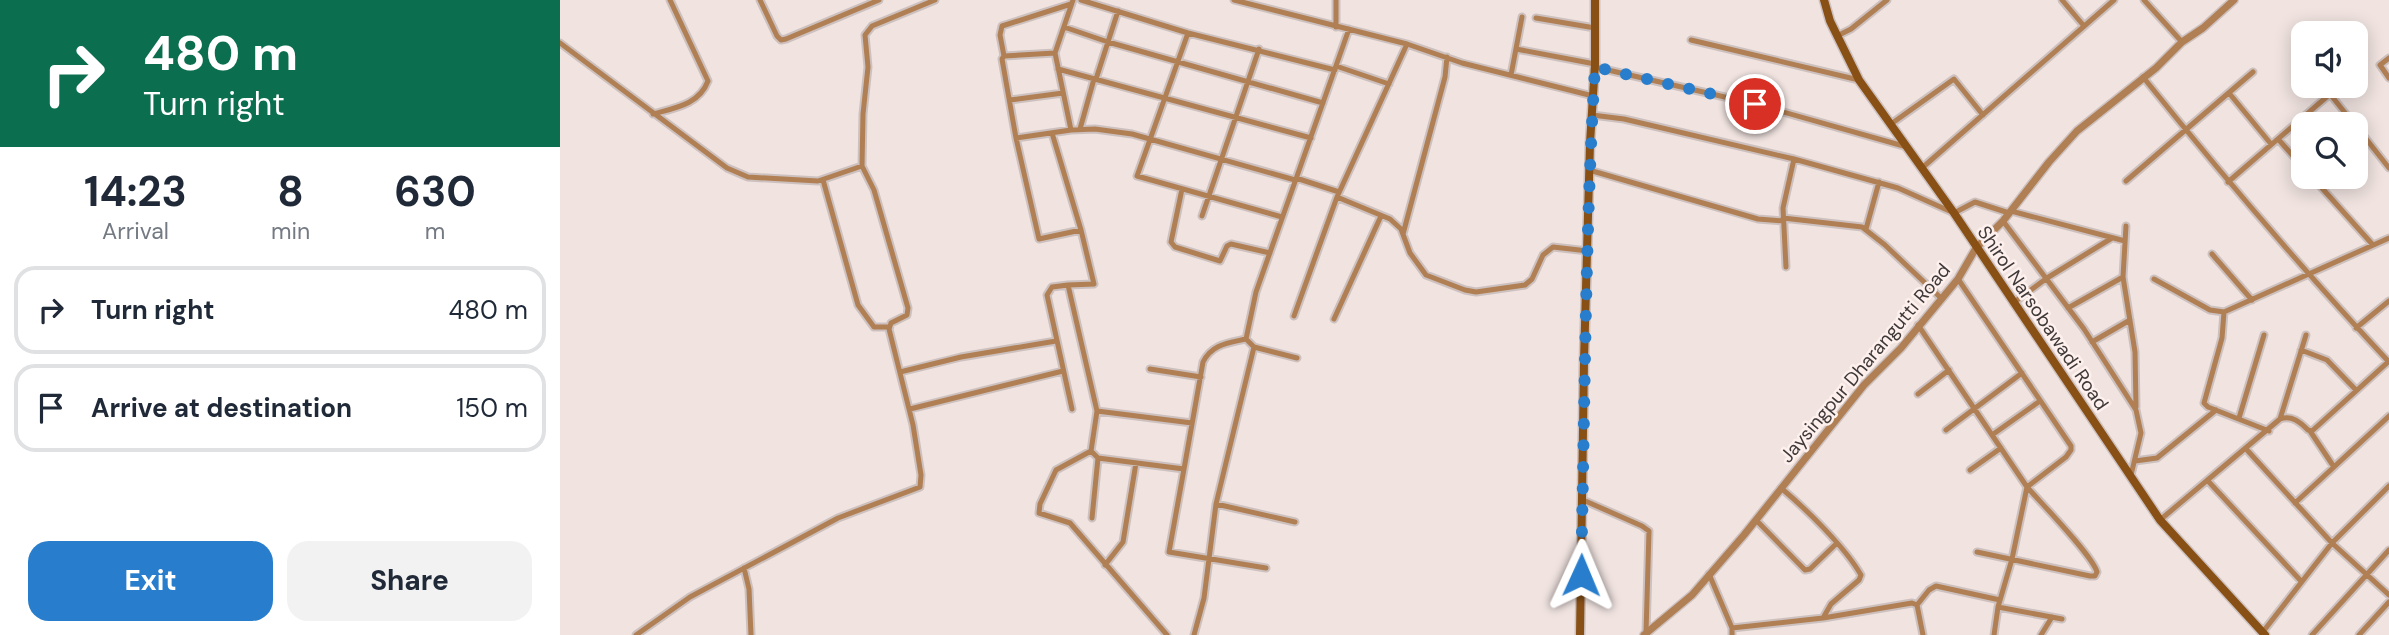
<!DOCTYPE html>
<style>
body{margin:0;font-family:"DM Sans",sans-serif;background:#f2f2f3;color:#1f2937;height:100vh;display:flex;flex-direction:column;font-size:26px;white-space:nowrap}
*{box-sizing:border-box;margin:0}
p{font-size:23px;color:#747a83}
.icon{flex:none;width:38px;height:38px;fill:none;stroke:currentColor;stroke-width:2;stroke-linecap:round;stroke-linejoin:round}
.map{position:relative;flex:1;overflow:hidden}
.details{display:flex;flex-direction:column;background:#fff;width:560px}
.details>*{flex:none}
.banner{background:#0b6e4f;color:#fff;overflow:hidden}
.buttons{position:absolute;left:1731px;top:21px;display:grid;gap:14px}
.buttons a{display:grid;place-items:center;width:77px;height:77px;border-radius:14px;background:#fff;box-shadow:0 4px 18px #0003;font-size:35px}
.pin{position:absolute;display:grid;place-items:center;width:60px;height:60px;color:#fff;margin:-30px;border:4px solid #fff;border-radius:50%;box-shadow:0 2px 7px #0007}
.me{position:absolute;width:77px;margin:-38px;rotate:1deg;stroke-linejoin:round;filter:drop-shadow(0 0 5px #0008)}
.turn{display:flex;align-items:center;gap:24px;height:147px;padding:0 28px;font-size:32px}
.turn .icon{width:91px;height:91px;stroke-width:2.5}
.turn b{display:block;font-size:49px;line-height:60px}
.eta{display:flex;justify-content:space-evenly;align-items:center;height:119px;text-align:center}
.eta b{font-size:42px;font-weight:700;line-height:49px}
.primary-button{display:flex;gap:14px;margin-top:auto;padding:14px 28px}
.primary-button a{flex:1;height:80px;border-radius:21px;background:#287ecc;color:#fff;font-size:28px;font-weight:700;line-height:80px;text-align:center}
.primary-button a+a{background:#f2f2f3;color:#1f2937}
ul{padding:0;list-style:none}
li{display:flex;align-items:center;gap:21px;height:88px;margin:0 14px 10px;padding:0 14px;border:4px solid #e0e1e3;border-radius:21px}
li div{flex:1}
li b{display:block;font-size:26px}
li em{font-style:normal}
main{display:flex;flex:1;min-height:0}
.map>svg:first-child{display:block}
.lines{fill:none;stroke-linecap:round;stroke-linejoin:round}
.minor-casing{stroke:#cdc1bf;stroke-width:9}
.tertiary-casing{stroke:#cdc1bf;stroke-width:10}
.secondary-casing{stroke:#cdc1bf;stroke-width:11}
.minor{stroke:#b17f54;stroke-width:5}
.tertiary{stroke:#b17f54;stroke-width:7}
.secondary{stroke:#895016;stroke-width:8}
.route{stroke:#287ecc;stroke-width:12;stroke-dasharray:0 21.6}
.labels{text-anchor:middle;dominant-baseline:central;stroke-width:5;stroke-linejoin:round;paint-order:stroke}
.street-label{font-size:19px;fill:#3f3a39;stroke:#fdf0ed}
</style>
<main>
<section class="details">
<div class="banner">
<div class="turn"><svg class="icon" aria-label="right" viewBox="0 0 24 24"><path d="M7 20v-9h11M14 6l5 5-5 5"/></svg><div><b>480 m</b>Turn right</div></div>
</div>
<div class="eta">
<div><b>14:23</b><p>Arrival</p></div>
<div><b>8</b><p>min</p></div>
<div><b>630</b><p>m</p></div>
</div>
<ul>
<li><svg class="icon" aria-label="right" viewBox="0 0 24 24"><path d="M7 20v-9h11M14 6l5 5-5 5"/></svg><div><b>Turn right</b></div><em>480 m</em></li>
<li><svg class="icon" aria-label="arrive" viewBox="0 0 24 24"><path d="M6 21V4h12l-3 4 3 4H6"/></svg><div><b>Arrive at destination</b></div><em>150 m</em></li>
</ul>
<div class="primary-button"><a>Exit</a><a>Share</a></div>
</section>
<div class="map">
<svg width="1829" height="635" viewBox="0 0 1829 635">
<rect width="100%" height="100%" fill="#f0e3e0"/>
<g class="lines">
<!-- minor casing -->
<g class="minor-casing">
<path id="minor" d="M 200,0 L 217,36 L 221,40 L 226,39 L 319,0
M 521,0 L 628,33 L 775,70
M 674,0 L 847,44 L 902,63 L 1033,96
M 776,0 L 776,27
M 1502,0 L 1524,26
M 1584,0 L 1622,42
M 976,18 L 1035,28
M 504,27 L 548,42 L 763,103
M 628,33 L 577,176 L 722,217
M 1277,36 L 1291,29 L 1327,0
M 1131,40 L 1299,80
M 0,43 L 167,168 L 188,177 L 258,181 L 302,166
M 956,49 L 1035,64
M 495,53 L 444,56 L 442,59 L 456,138 L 479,239 L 521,230
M 444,56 L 440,35 L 442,26 L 511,4
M 1829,58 L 1820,65 L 1829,78
M 776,66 L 829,84
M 1035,67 L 1195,104 L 1347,147
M 498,69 L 751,138
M 951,75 L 962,17
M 1583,77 C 1662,175 1743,270 1829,362
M 536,79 L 558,11
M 1669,93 L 1711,144
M 450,100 L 503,93
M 93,114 C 114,108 139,105 148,81 L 110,0
M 1032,115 L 1064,119 L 1234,159 L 1338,188 L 1394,213 L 1415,202 L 1449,213
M 1331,124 L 1394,79 L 1423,115
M 1796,126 L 1829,168
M 520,129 L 534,79
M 511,130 L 495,53 L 513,0
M 492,133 L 521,230 L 534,284 L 508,285 L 537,411 L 531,451
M 456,138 L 511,130 L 535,129 L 572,134 L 735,180
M 1718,139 L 1743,167
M 1362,168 L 1554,0
M 1029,170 L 1198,219 L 1223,221
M 1752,177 L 1813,245
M 736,178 L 779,192
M 263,180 L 298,305 L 314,327 L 329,327
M 1566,181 L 1693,72
M 1668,182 L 1770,94 L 1794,124
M 622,189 L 611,242 L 615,247 L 660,261 L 667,246 L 671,244 L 710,253
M 777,197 L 830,219 L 841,229 L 850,253 L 866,275 L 905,290 L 916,292 L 965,285 L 972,279 L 983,255 L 993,247 L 1028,251
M 1451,211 L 1565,241
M 642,216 L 699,49
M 1223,218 L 1302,227 L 1325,245 L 1382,299
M 1443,221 L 1524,329 L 1576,410 L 1581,433 L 1571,475
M 1566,226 L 1563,277 L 1575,352 L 1576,407
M 1306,229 L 1319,182
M 843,234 L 885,77 L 887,57
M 1652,254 L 1692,300
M 1226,267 L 1223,208 L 1234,159
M 1398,279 L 1511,446 L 1511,450 L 1506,457 L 1467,487 C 1482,504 1532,555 1537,572 L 1535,576 L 1530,576 L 1417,552
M 1594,279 L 1650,310 L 1664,312 L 1829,238
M 508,285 L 492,287 L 487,295 L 512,409
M 1453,303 L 1487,278 L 1552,238
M 1508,308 L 1563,277
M 1664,312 L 1662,338 L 1644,403 L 1648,407 L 1709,431
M 734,316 L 777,197 L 847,44
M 774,319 L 821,216
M 1358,325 L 1467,487 L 1452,559 L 1438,607 L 1434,635
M 1796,328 L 1829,301
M 1532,342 L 1570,320
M 694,347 L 737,358
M 1741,350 L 1767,360 L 1796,390
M 590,369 L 641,377
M 340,372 L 401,357 L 496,341
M 1358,394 L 1389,370
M 350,409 L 503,371
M 537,411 L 632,423
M 1679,418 L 1704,335
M 1720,419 L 1746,335
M 1386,430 L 1462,373
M 1750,431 L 1774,467
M 1432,435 L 1480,401
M 1687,450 L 1772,543 L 1829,595
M 1575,461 L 1597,458 L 1656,410
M 624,469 L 643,362 C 652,344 668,343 686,339
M 1410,470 L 1441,448
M 1648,481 L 1741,581
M 1221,488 C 1246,509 1285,547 1301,575 L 1299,580 L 1271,604 L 1263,618
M 1023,500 L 1082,526 L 1089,531 L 1086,633
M 1735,503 L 1829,416
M 656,504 L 735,522
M 532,518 L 538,458
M 1196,520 L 1245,570 L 1250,569 L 1276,544
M 1600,520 L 1720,419 C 1732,415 1740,422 1748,430 L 1752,431 L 1829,361
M 545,565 L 563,542 L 576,463
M 184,568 L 189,589 L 191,635
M 1149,574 L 1172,628 L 1172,635
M 1357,605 L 1369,590 L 1376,586 L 1440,600
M 1438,607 L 1502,619
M 1172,628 L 1263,618 L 1352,603 L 1357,605 L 1363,635
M 1702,633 L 1772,543 L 1829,486
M 76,635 L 130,597 L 278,518 L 360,487 L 361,475 L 353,425 L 329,329 L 331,323 L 347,315 L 348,308 L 314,190 L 302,166 L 303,114 L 308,67 L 305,35 L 312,26 L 375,0
M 607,635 L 510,523 L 479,513 L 480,504 L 496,470 L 531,451 L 538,458 L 624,469 L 609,552 L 706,568
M 634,635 L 644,598 L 656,504 L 694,347 L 686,339 L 696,292 L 789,29
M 1481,635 L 1492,617
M 1752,635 L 1829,550
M 1799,635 L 1829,602"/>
</g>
<!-- tertiary casing -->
<g class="tertiary-casing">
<path id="tertiary" d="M 1084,635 L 1132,595 L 1184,535 L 1304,385 L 1341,348 L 1398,279 L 1416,248 L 1443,221 L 1489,162 L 1517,131 L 1596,68 L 1622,42 L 1643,28 L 1674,0"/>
</g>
<!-- secondary casing -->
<g class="secondary-casing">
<path id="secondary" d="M 1264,0 L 1270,21 L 1299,80 L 1394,213 L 1600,520 L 1705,635
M 1020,635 L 1024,361 L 1030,143 L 1035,64 L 1035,0"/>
</g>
<!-- minor -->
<use href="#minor" class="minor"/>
<!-- tertiary -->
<use href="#tertiary" class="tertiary"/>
<!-- secondary -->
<use href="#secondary" class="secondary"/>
</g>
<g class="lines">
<!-- route -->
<path class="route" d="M 1021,575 C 1025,405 1025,236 1035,67 L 1195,104"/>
</g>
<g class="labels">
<!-- street labels -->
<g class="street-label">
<text transform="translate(1483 318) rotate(56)">Shirol Narsobawadi Road</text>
<text transform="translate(1305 363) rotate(-50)">Jaysingpur Dharangutti Road</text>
</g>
</g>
</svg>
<div class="buttons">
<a><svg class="icon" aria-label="sound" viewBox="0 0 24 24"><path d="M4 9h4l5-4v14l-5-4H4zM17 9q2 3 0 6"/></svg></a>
<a><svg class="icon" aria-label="search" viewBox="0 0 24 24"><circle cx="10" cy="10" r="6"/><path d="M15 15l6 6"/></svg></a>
</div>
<div class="pin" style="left:1195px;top:104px;background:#d93025"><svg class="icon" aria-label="arrive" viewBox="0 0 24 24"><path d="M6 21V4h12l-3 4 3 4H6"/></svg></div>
<svg class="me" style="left:1021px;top:575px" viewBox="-20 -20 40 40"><path d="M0-17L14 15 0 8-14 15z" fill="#287ecc" stroke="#fff" stroke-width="4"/></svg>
</div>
</main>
